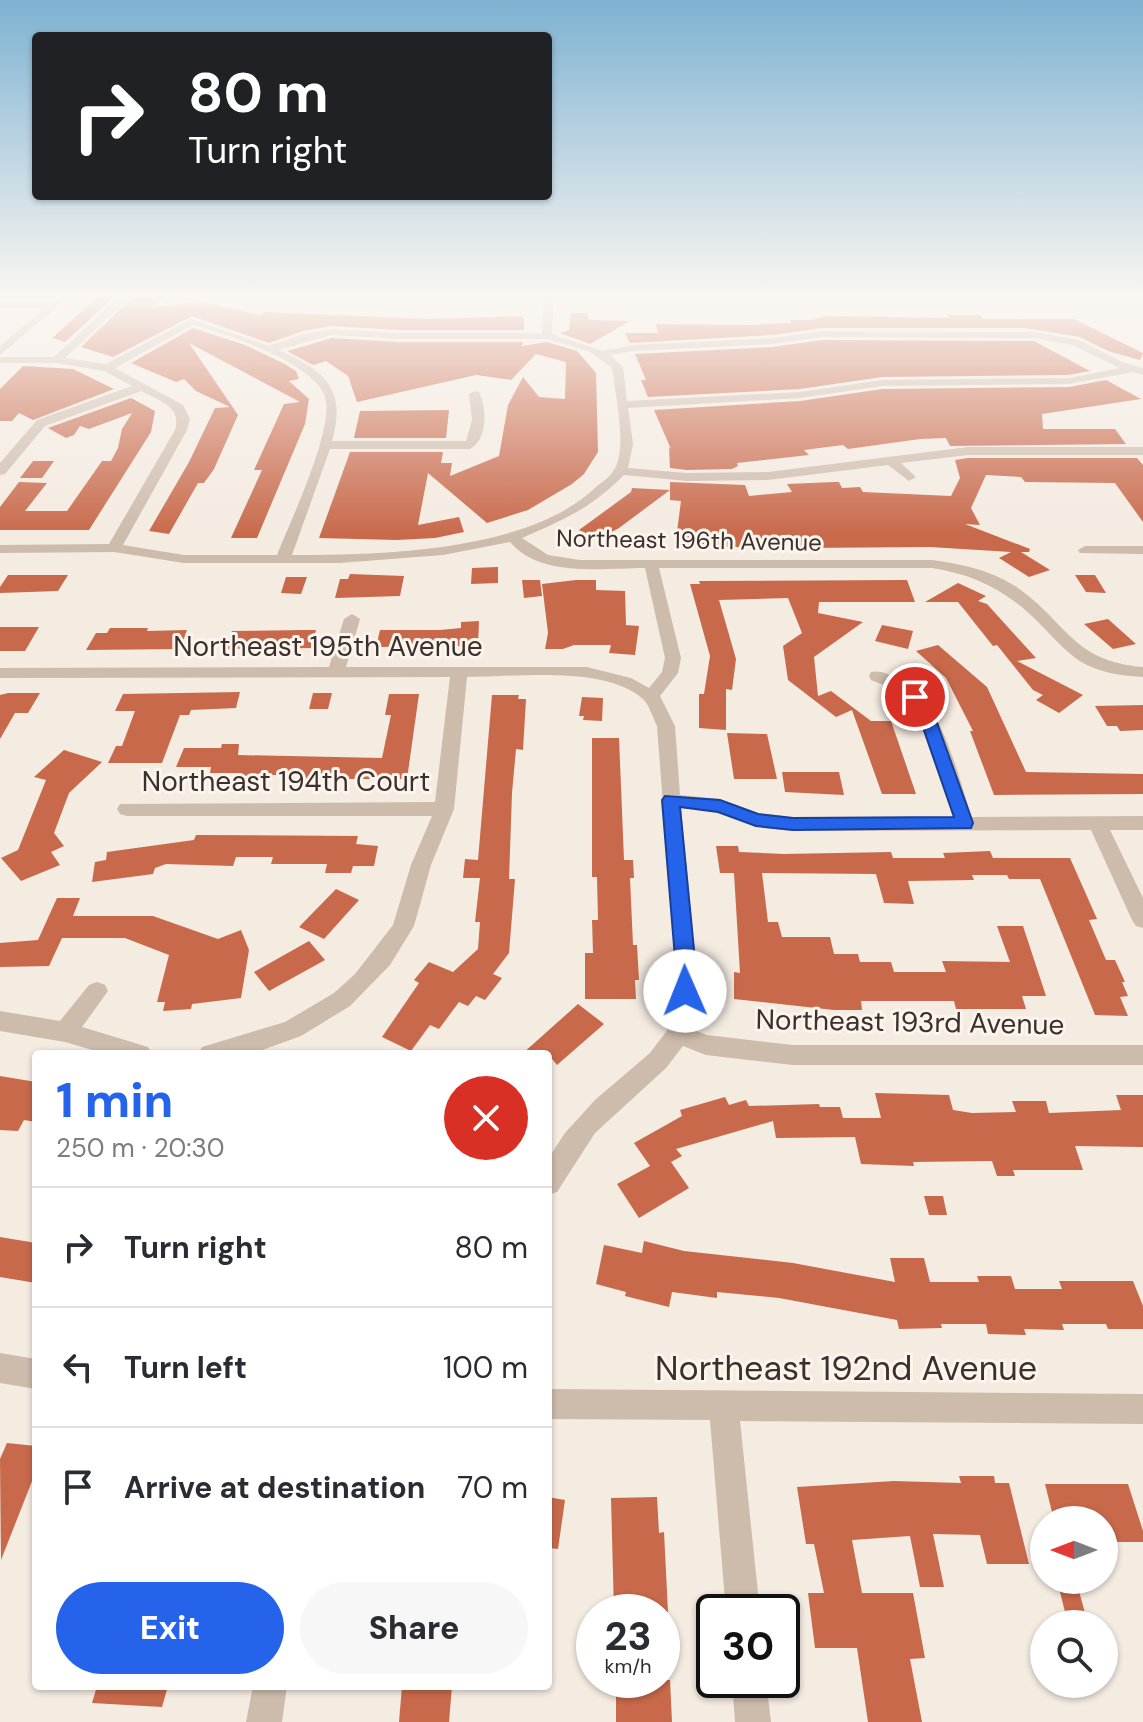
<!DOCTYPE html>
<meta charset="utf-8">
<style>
body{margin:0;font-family:"DM Sans",sans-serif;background:#f7f7f7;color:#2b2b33;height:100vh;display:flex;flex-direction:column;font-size:30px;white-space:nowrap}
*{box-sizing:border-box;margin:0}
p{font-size:26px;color:#7c7c81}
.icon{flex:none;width:44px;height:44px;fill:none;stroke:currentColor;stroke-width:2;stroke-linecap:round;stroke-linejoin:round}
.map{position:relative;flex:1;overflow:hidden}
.side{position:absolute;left:32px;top:1050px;width:520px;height:640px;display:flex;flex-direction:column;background:#fff;border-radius:8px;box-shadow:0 2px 6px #0004}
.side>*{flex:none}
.guide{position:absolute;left:32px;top:32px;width:520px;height:168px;border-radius:8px;box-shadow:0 2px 6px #0004;background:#202124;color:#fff;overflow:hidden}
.needle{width:52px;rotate:270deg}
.fabs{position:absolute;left:1030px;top:1506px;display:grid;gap:16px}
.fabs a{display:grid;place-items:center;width:88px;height:88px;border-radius:50%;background:#fff;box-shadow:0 2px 6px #0004;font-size:40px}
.speed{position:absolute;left:576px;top:1594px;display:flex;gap:16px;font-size:40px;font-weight:700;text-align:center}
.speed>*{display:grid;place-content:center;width:104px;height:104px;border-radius:50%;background:#fff;box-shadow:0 2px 6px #0004;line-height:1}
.speed small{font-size:20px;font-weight:400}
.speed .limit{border:4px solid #111;border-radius:12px;background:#fff;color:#111}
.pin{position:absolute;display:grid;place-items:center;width:68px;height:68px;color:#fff;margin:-34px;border:4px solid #fff;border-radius:50%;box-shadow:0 2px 8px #0007}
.me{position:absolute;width:88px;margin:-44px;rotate:359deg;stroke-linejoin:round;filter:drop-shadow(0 0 6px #0008)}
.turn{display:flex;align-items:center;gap:28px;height:168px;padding:0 24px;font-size:36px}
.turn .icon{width:104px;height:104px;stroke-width:2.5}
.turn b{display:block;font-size:56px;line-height:68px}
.round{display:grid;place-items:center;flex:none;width:84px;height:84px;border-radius:42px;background:#f7f7f7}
.summary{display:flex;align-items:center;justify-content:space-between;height:136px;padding:0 24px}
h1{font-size:48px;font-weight:800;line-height:60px;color:#2563eb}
.primary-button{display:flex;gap:16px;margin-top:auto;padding:16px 24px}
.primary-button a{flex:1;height:92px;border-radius:48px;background:#2563eb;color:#fff;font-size:32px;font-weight:800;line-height:92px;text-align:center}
.primary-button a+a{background:#f7f7f7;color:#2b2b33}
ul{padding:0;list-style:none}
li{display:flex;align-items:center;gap:24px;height:120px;padding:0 24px;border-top:2px solid #e1e1e2}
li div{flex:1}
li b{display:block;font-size:30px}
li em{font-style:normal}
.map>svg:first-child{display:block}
.building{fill:#c8694b}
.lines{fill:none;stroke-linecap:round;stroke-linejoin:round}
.minor{fill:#cdbbac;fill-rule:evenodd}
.route{fill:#2563eb;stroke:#184099;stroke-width:2}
.labels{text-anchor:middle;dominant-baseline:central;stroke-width:6;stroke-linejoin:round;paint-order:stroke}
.far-street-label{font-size:24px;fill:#3b302b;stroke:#fbf5ee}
.street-label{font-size:28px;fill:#3b302b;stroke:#fbf5ee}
.near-street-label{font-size:34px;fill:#3b302b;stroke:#fbf5ee}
</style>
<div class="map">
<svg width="1143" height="1722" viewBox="0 0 1143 1722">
<rect width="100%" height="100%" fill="#f4ebe1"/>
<!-- building -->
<path class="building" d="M 101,294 L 117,294 L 65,342 L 52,338 Z
M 136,294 L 169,294 L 150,307 L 203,302 L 260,315 L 264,312 L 427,319 L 522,316 L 524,320 L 524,330 L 398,330 L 331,326 L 303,331 L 269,343 L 192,316 L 113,357 L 81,347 Z
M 571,313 L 588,313 L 588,320 L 630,321 L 590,344 L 560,333 L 569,330 Z
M 948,315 L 980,315 L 983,319 L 1074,319 L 1143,353 L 1140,360 L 1108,351 L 1080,337 L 1025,328 L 822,328 L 772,335 L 630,343 L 625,333 L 658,333 L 656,324 L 747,325 L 791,323 L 790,320 L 811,320 L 825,316 L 950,318 Z
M 193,328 L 245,345 L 285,364 L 296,371 L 299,379 L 289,381 L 309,399 L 305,424 L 257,538 L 231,538 L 262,470 L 254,470 L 284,404 L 300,402 L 189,343 L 238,415 L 214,469 L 204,483 L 198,483 L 169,534 L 149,531 L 189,462 L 215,408 L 230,407 L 196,391 L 184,379 L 176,382 L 131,363 Z
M 332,338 L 398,342 L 523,342 L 522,346 L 547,342 L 577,351 L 596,373 L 598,452 L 584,474 L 572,484 L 528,510 L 487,523 L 428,473 L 418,525 L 459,517 L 464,532 L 435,538 L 397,540 L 319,538 L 350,452 L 443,452 L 441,463 L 452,463 L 450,476 L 499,456 L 508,405 L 523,377 L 539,397 L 565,399 L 566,362 L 536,354 L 511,380 L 476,375 L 357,402 L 348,376 L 326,361 L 313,365 L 287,351 Z
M 822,340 L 1034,341 L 1090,371 L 1069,375 L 882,377 L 800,389 L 648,397 L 641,380 L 646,380 L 635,354 L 772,347 Z
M 23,366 L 73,369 L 114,389 L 33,420 L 19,413 L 12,421 L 0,421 L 0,389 Z
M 1106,380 L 1141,399 L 1042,414 L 1043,429 L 1115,429 L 1126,444 L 950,446 L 946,438 L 920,439 L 848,449 L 843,445 L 804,450 L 809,455 L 737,463 L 738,466 L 732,469 L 687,470 L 670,468 L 669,447 L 671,449 L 654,410 L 800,401 L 882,389 L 1069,387 Z
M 131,398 L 155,411 L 151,432 L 89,530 L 0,530 L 0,507 L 19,482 L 47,483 L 25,511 L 67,511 L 102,461 L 111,461 L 118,448 L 122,429 L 132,413 L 89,429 L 80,426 L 74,435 L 66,438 L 48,428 Z
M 449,410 L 446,438 L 354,438 L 360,411 Z
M 968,458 L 1137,458 L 1143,465 L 1143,522 L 1115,483 L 1025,482 L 1021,477 L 986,475 L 971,508 L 980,525 L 965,524 L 1030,549 L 1029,552 L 1021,552 L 1050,570 L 1029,577 L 999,558 L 1011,552 L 930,547 L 800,548 L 798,540 L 753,540 L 755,547 L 675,547 L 681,501 L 670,500 L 670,482 L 745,485 L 749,496 L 792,492 L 787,484 L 834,482 L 839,482 L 842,488 L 860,487 L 863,492 L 951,496 L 960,478 L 955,460 Z
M 33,461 L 54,461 L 42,478 L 20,478 Z
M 632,488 L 670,490 L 619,528 L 597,540 L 579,530 L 631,492 Z
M 498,567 L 498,583 L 471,584 L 472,568 Z
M 350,574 L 404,576 L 400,596 L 335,598 L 340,579 L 348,579 Z
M 8,575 L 68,575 L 58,591 L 0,593 L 0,587 Z
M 1075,575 L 1095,575 L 1106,593 L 1086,592 Z
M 286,577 L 307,577 L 301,594 L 281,593 Z
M 522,580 L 540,580 L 542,596 L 524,598 Z
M 576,580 L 596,580 L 596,590 L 625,591 L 626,625 L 639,626 L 635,655 L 609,653 L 611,645 L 574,645 L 563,649 L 545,649 L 548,633 L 542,584 Z
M 907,580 L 915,602 L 819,602 L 818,613 L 863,622 L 814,657 L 818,696 L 831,691 L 871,721 L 891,721 L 916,794 L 882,794 L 852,710 L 836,717 L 788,680 L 783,646 L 802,633 L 788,598 L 719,600 L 736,659 L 732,690 L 726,689 L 726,730 L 699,728 L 699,694 L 704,694 L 710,656 L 690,584 L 700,584 L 699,581 Z
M 958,583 L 986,596 L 978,601 L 987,604 L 1036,658 L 1017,661 L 1083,695 L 1059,713 L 1036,700 L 1043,695 L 1033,690 L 997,645 L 993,646 L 958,602 L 925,602 Z
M 1108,619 L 1136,644 L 1113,649 L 1084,624 Z
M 479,621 L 478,646 L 376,647 L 380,630 L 440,630 L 461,628 L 461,622 Z
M 882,625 L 913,631 L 908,649 L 875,641 Z
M 0,627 L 39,627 L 25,651 L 0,651 Z
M 110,628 L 148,628 L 147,631 L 187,630 L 180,649 L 86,650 L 96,633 L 107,633 Z
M 305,630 L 316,630 L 311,648 L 225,649 L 232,631 Z
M 938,645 L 987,687 L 1026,772 L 1143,774 L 1143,794 L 994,795 L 970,731 L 973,731 L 946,678 L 916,651 Z
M 240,692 L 236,708 L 191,710 L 189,715 L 180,715 L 162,763 L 108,763 L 116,746 L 122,746 L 135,711 L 115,711 L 123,694 Z
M 8,693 L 40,693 L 28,713 L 15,713 L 0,739 L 0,695 Z
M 313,693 L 332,693 L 328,709 L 309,709 Z
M 389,694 L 419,694 L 407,779 L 303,779 L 305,775 L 259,775 L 257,780 L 236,780 L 239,773 L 210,773 L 211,767 L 176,767 L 184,748 L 221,748 L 222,744 L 239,744 L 238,755 L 382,758 L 391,715 L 385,715 Z
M 492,695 L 519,695 L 518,699 L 526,699 L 523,750 L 516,749 L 512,793 L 509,879 L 515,879 L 509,953 L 493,974 L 502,978 L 485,1000 L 476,996 L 468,1006 L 459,1002 L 439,1029 L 430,1025 L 411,1051 L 382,1037 L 419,983 L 414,980 L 429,962 L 453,972 L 478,949 L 480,922 L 475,922 L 480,878 L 463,878 L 465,859 L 478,860 Z
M 582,697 L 603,698 L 602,721 L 583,720 L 584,716 L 579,716 Z
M 1143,705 L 1143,730 L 1120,731 L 1117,726 L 1107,726 L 1095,706 Z
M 727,733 L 767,734 L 777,779 L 734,779 Z
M 592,738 L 619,738 L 624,860 L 633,860 L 634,878 L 630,878 L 633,945 L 637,945 L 639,980 L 635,980 L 636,999 L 585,999 L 585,953 L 593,953 L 592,920 L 598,920 L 597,877 L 592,877 Z
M 64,750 L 102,762 L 69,793 L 54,833 L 64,846 L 51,852 L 60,865 L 21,881 L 1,858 L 18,850 L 46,780 L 34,777 Z
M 782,772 L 839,772 L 844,795 L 785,792 Z
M 196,835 L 358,836 L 356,844 L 378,846 L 374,866 L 353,866 L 351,873 L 325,873 L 327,864 L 271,864 L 273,857 L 236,857 L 233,866 L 166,864 L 155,868 L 153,874 L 92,882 L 95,862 L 106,860 L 107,852 L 194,840 Z
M 716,846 L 738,846 L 739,852 L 784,854 L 891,852 L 893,858 L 945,858 L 943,853 L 990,851 L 993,858 L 1070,858 L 1097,919 L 1089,920 L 1106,960 L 1115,960 L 1125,982 L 1122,982 L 1128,996 L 1120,997 L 1128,1016 L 1095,1015 L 1040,879 L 1009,879 L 1007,875 L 972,875 L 974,880 L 908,881 L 914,904 L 884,903 L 876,874 L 762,873 L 768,922 L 778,922 L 782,937 L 830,937 L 834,954 L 858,954 L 860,962 L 891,962 L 894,972 L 946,972 L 942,961 L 1010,962 L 997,926 L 1023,926 L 1046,996 L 1022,996 L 1026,1009 L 956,1009 L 954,1001 L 861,1001 L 862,1010 L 834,1010 L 734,999 L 734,972 L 740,973 L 734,873 L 720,873 Z
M 336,889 L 359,900 L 324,939 L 299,927 Z
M 57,898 L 80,898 L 73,916 L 153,916 L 218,939 L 241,930 L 249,950 L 241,998 L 192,1004 L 191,1009 L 163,1011 L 165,1002 L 157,1002 L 169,955 L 125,938 L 62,938 L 49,966 L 0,967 L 0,943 L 38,940 Z
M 309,941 L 325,960 L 269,991 L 254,972 Z
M 578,1004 L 604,1024 L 557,1065 L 548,1054 L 522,1054 Z
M 0,1076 L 36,1082 L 36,1122 L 24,1120 L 18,1131 L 0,1130 Z
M 875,1093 L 949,1095 L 953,1110 L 972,1113 L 1016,1112 L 1012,1101 L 1046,1101 L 1049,1113 L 1121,1110 L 1116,1095 L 1143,1095 L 1143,1147 L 1075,1146 L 1083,1170 L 1013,1170 L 1015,1176 L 997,1176 L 992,1161 L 913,1162 L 914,1166 L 861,1164 L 855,1137 L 776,1138 L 773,1121 L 676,1149 L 682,1156 L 671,1162 L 689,1188 L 639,1218 L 617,1184 L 650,1166 L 634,1143 L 682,1116 L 680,1110 L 725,1097 L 729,1105 L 746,1100 L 749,1106 L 819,1104 L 820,1107 L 840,1107 L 843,1118 L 881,1118 Z
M 924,1196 L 943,1196 L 947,1215 L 929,1215 Z
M 0,1237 L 36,1243 L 36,1283 L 0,1277 Z
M 644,1241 L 684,1251 L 793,1263 L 895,1282 L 890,1258 L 924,1258 L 930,1282 L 979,1282 L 977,1276 L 1011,1276 L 1015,1289 L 1062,1289 L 1059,1281 L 1133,1281 L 1143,1306 L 1143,1329 L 1108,1329 L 1106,1324 L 1062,1324 L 1064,1330 L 1024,1329 L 1026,1335 L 988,1334 L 986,1324 L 941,1324 L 942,1328 L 899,1329 L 897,1320 L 779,1298 L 717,1292 L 717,1298 L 672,1292 L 669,1307 L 625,1296 L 626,1292 L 596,1284 L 604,1245 L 642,1253 Z
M 7,1443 L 36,1446 L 36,1471 L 1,1560 L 0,1459 Z
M 959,1476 L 994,1476 L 995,1483 L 1009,1483 L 1029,1564 L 987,1564 L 980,1535 L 933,1534 L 944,1587 L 920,1587 L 910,1536 L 852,1540 L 862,1593 L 913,1593 L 925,1658 L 910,1659 L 922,1722 L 868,1722 L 857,1648 L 815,1648 L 808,1593 L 824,1593 L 814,1544 L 806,1544 L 797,1487 L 894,1481 L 961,1483 Z
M 1045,1484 L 1128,1484 L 1143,1531 L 1143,1542 L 1104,1542 L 1104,1520 L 1054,1520 Z
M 548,1497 L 565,1500 L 558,1549 L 548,1548 Z
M 657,1497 L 659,1533 L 664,1532 L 668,1612 L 614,1612 L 611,1498 Z
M 1057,1580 L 1076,1580 L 1085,1613 L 1065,1612 Z
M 616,1680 L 670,1680 L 672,1722 L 616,1722 Z
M 97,1686 L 168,1686 L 162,1707 L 92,1703 Z
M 402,1686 L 452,1686 L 449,1722 L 399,1722 Z"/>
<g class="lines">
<!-- minor -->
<path class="minor" d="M 61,294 L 72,294 L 0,355 L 0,346 L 45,308 L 0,308 L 0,302 L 52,302 Z
M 122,294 L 133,294 L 65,358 L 106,364 L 191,319 L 269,346 L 304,334 L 332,329 L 398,333 L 542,333 L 544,294 L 554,294 L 552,334 L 602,351 L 633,345 L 772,338 L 822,331 L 1034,332 L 1079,340 L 1122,362 L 1143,368 L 1143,375 L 1133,372 L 1069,384 L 882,386 L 800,398 L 628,408 L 633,444 L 628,468 L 687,473 L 768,472 L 968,447 L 1143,447 L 1143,455 L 968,455 L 901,463 L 916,477 L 909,481 L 888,465 L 768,480 L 687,481 L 624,475 C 590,509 565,519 522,538 L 548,555 L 580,560 L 932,560 C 961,564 990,570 1015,586 C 1068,622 1071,661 1143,667 L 1143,677 C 1126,676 1109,674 1094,668 C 1072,660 1057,641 1041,625 C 1009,592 977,575 932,568 L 659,568 L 681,658 L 678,673 L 660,696 L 675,726 L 680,795 L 720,799 L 758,813 L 793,817 L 953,817 L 916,711 L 898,691 L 871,680 L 869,676 L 871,672 C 880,670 887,674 895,677 C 942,696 956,772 972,817 L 1143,816 L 1143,830 L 1110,830 L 1143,898 L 1143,928 L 1136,926 L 1132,920 L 1091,830 L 793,831 L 756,827 L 717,812 L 681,808 L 697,975 L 697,999 L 691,1029 L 707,1035 L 793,1045 L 1143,1045 L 1143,1065 L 793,1065 L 706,1055 L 683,1046 L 666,1068 L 595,1133 L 557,1192 L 548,1195 L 548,1159 L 565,1133 L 595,1100 L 650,1053 L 666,1032 L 671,1021 L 674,949 L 657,726 C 653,718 649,704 643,699 C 606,665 514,677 467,677 L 454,809 L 431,865 L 414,926 L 390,965 L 350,1006 L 301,1036 L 251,1054 L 198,1054 L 202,1047 L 285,1022 L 334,993 L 355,974 L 393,925 L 411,865 L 432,816 L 127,816 L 120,814 L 117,809 L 120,804 L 435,802 L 450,677 L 0,678 L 0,668 L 329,667 L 344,619 L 352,614 L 360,619 L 346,667 L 587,667 L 631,678 L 649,688 L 662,672 L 665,658 L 645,568 C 603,568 540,578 510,542 L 443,555 L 339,563 L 184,563 L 114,552 L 0,553 L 0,545 L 109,544 L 175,430 C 182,406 159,401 141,391 L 45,426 L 5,474 L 0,475 L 0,463 L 37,420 L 132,386 L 104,371 L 57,363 L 0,363 L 0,357 L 54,357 ZM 193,325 C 225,333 314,363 325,397 C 335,428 290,522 277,555 L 184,555 L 123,545 L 187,430 L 190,419 L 183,405 L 115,368 ZM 332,335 L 398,339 L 547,339 L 590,352 L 612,368 C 615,394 628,448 614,470 C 610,477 602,482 596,487 C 529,552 381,555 292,555 L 330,449 L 470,449 C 488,439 487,408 479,392 L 475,391 L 469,394 L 472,420 L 466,441 L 332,441 C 347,389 325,370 278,350 ZM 822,337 L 1034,338 L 1072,345 L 1120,368 L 1069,378 L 882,380 L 800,392 L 627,401 L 623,367 L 610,355 L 633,351 L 772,344 Z
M 1085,546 L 1143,546 L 1143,554 L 1080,553 L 1078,550 Z
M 97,982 L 105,985 L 108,991 L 82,1027 L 148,1047 L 152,1054 L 106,1054 L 65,1042 L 0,1031 L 0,1011 L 60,1021 L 89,985 Z
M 0,1353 L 36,1359 L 36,1389 L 0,1383 Z
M 548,1389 L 1143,1394 L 1143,1424 L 740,1421 L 760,1612 L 726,1612 L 710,1420 L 548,1419 Z
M 732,1680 L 766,1680 L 771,1722 L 735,1722 Z
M 253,1686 L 287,1686 L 282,1722 L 246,1722 Z"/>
</g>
<!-- sky -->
<linearGradient id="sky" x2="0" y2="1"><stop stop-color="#7eb2d2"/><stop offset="0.55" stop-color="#faf6f2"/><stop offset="1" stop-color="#faf6f2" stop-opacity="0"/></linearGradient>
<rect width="1143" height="536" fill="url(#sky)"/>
<!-- route -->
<path class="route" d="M 915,692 L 920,693 L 932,709 L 973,823 L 971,828 L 793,830 L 756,826 L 718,812 L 680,807 L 696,970 L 692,997 L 685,1000 L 678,997 L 675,991 L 676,970 L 662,800 L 665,796 L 720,800 L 758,814 L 793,818 L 954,817 L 917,710 L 907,697 Z"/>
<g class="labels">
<!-- far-street labels -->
<g class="far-street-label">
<text transform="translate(689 540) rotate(1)">Northeast 196th Avenue</text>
</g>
<!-- street labels -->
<g class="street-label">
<text x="328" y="646">Northeast 195th Avenue</text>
<text x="286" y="781">Northeast 194th Court</text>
<text transform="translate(910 1022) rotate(1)">Northeast 193rd Avenue</text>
</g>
<!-- near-street labels -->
<g class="near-street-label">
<text x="846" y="1368">Northeast 192nd Avenue</text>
</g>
</g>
</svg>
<div class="fabs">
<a><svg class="needle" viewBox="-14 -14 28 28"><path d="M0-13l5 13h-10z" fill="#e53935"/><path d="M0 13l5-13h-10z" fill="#7c7c81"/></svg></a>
<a><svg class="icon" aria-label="search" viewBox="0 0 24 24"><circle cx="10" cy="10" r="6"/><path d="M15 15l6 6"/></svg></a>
</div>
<div class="speed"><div>23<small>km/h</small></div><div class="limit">30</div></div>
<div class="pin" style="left:915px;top:697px;background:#d93025"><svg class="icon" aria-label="arrive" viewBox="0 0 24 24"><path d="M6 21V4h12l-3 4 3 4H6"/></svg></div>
<svg class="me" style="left:685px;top:991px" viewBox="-20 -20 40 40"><circle r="19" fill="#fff"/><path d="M0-13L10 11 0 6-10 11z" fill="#2563eb"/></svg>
<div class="guide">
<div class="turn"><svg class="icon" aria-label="right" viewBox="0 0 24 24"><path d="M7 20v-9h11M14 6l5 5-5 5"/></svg><div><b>80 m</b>Turn right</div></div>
</div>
<section class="side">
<div class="summary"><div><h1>1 min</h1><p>250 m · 20:30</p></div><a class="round" style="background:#d93025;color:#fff"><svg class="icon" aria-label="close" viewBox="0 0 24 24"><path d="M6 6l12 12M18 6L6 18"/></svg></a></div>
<ul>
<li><svg class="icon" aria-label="right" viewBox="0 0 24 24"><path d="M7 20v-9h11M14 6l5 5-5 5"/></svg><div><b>Turn right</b></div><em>80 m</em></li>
<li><svg class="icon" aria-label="left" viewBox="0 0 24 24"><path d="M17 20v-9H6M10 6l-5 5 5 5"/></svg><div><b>Turn left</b></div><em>100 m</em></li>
<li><svg class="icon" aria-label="arrive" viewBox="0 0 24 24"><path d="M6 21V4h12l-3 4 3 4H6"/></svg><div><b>Arrive at destination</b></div><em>70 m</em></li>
</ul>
<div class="primary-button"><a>Exit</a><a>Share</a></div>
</section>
</div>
